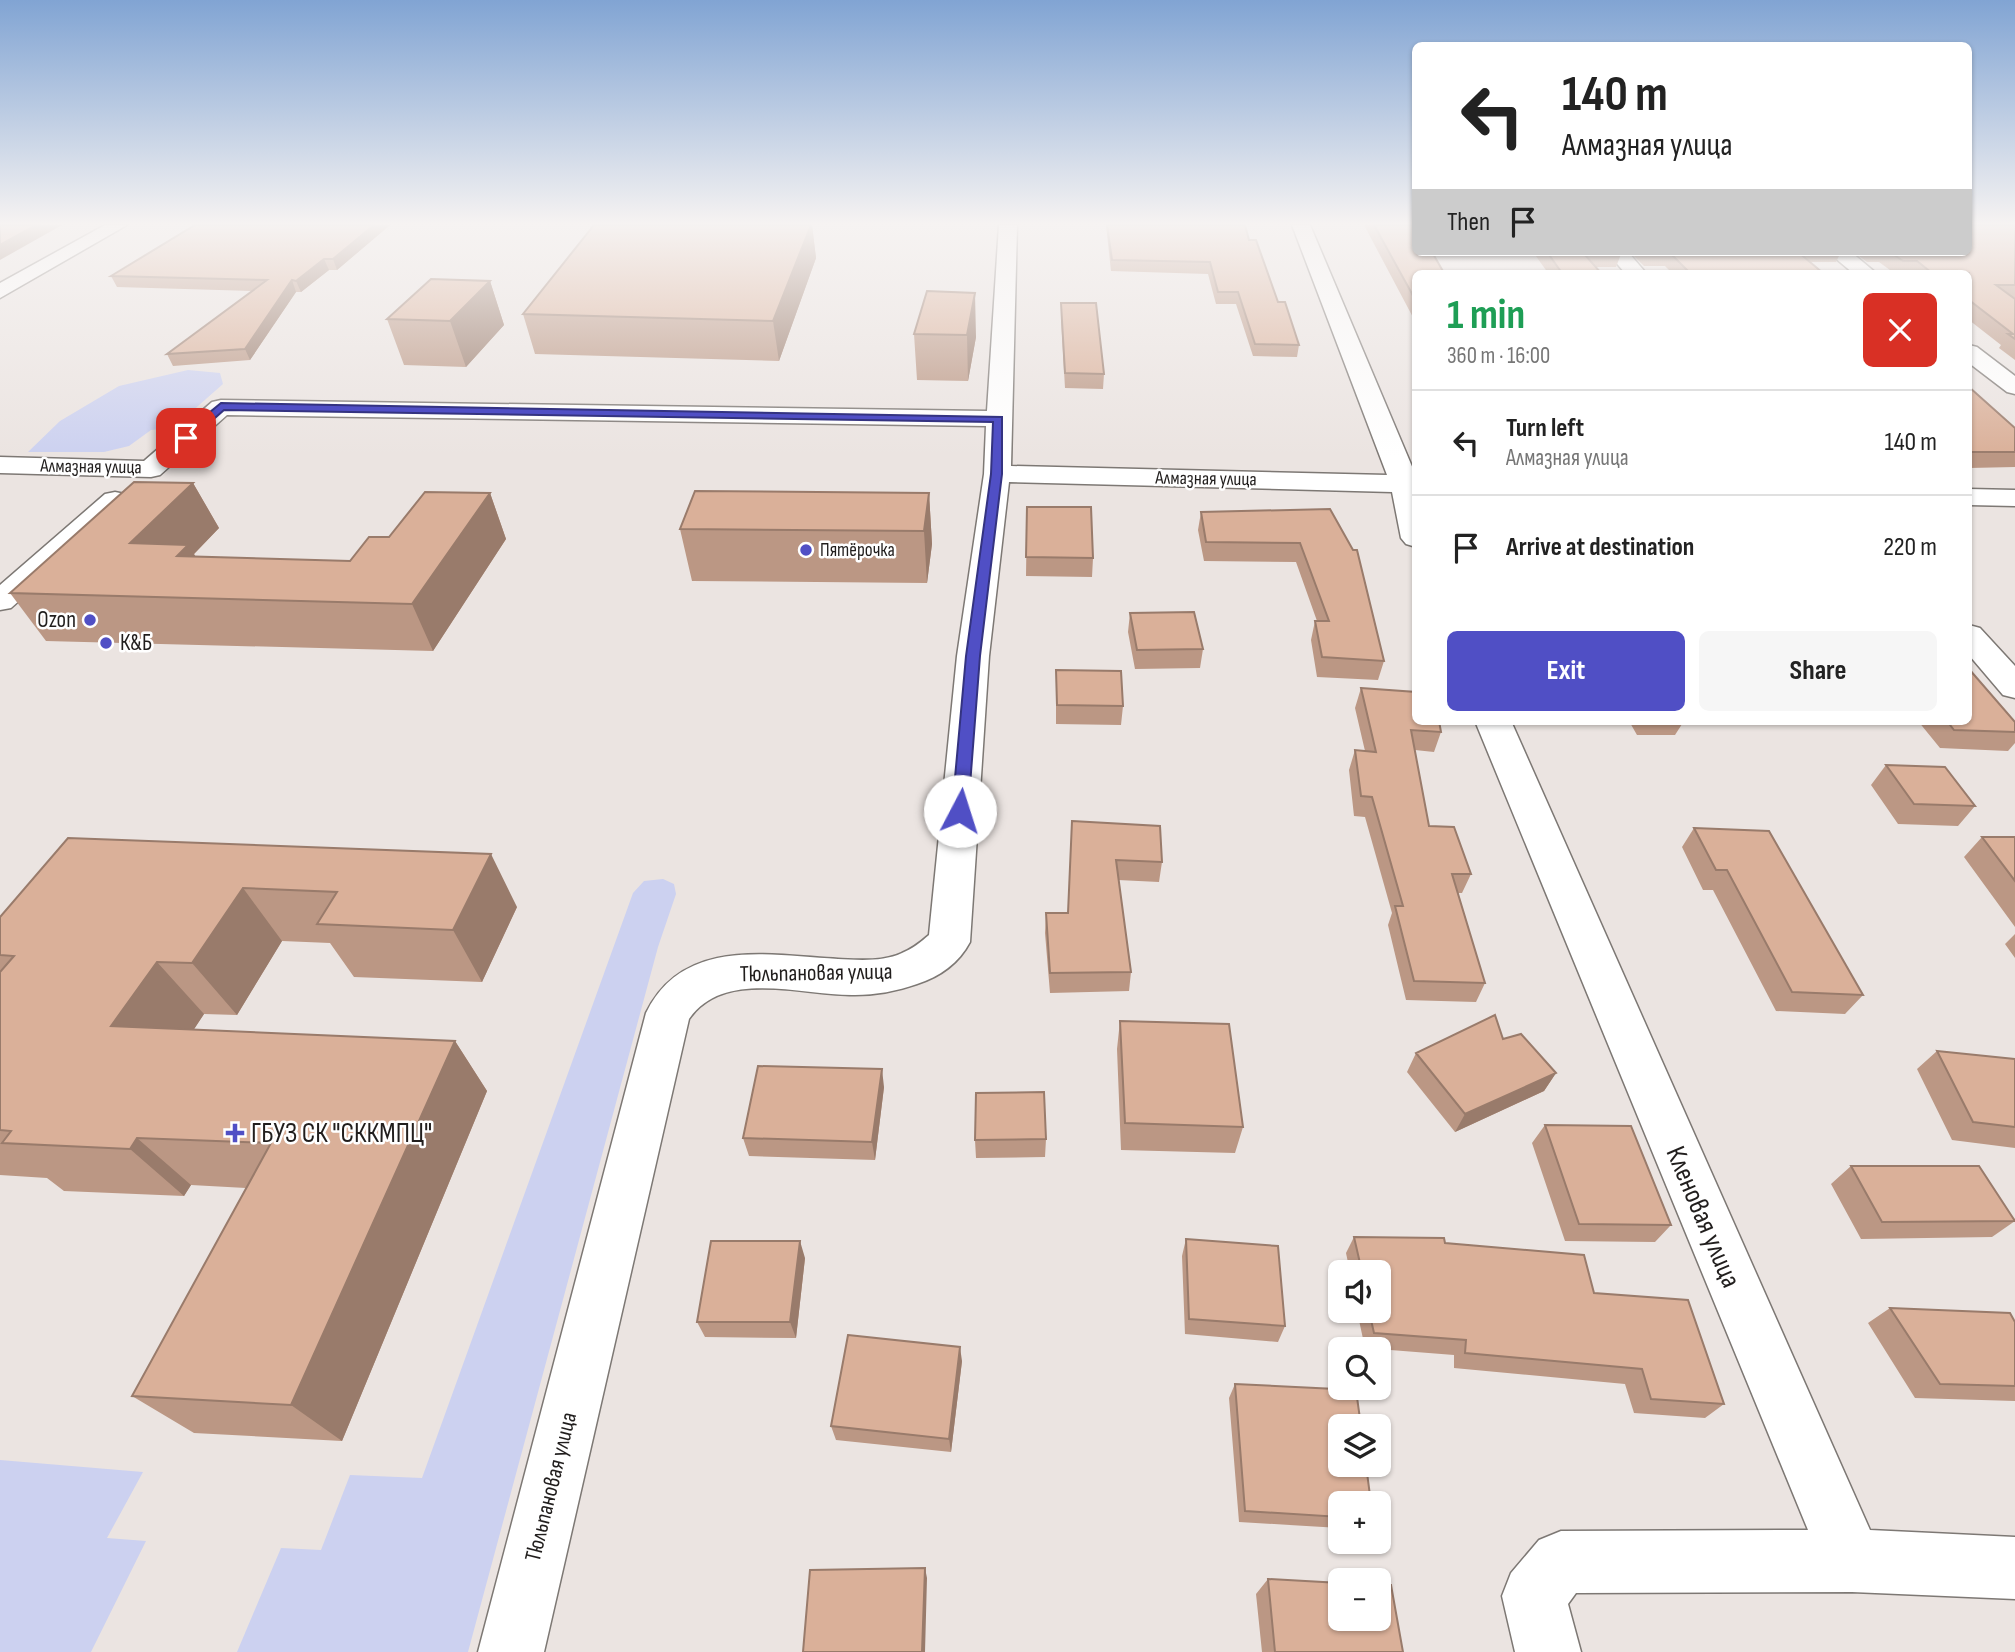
<!DOCTYPE html>
<meta charset="utf-8">
<style>
body{margin:0;font-family:"Sofia Sans Condensed",sans-serif;background:#f6f6f6;color:#222;height:100vh;display:flex;flex-direction:column;font-size:26px;white-space:nowrap}
*{box-sizing:border-box;margin:0}
p{font-size:23px;color:#767676}
.icon{flex:none;width:38px;height:38px;fill:none;stroke:currentColor;stroke-width:2;stroke-linecap:round;stroke-linejoin:round}
.map{position:relative;flex:1;overflow:hidden}
.panel{position:absolute;left:1412px;top:270px;width:560px;height:455px;display:flex;flex-direction:column;background:#fff;border-radius:10px;box-shadow:0 2px 5px #0004}
.panel>*{flex:none}
.top-card{position:absolute;left:1412px;top:42px;width:560px;height:214px;border-radius:10px;box-shadow:0 2px 5px #0004;background:#fff;color:#222;overflow:hidden}
.tools{position:absolute;left:1328px;top:1260px;display:grid;gap:14px}
.tools a{display:grid;place-items:center;width:63px;height:63px;border-radius:10px;background:#fff;box-shadow:0 2px 5px #0004;font-size:35px}
.pin{position:absolute;display:grid;place-items:center;width:60px;height:60px;color:#fff;margin:-30px;border-radius:14px;box-shadow:0 4px 10px #0006}
.me{position:absolute;width:77px;margin:-38px;rotate:5deg;stroke-linejoin:round;filter:drop-shadow(0 0 5px #0008)}
.turn{display:flex;align-items:center;gap:24px;height:147px;padding:0 35px;font-size:32px}
.turn .icon{width:91px;height:91px;stroke-width:2.5}
.turn b{display:block;font-size:49px;line-height:60px}
.then{display:flex;align-items:center;height:66px;padding:0 35px;background:#0003;gap:14px;font-size:26px}
.round{display:grid;place-items:center;flex:none;width:74px;height:74px;border-radius:10px;background:#f6f6f6}
.head{display:flex;align-items:center;justify-content:space-between;height:119px;padding:0 35px}
h1{font-size:42px;font-weight:700;line-height:52px;color:#1e9e55}
.button{display:flex;gap:14px;margin-top:auto;padding:14px 35px}
.button a{flex:1;height:80px;border-radius:10px;background:#504fc5;color:#fff;font-size:28px;font-weight:700;line-height:80px;text-align:center}
.button a+a{background:#f6f6f6;color:#222}
ul{padding:0;list-style:none}
li{display:flex;align-items:center;gap:21px;height:105px;padding:0 35px;border-top:2px solid #e0e0e0}
li div{flex:1}
li b{display:block;font-size:26px}
li em{font-style:normal}
.map>svg:first-child{display:block}
.green{fill:#ccd1f0}
.lines{fill:none;stroke-linecap:round;stroke-linejoin:round}
.minor-casing{stroke:#7d7874;stroke-width:3}
.minor{fill:#fff;fill-rule:evenodd}
.wall{fill:#bb9784}
.shaded-wall{fill:#997b6b}
.building{fill:#dab099;stroke:#997b6b;stroke-width:2}
.route{fill:#504fc5;stroke:#343380;stroke-width:2}
.poi-dot{fill:#504fc5;stroke:#fff;stroke-width:2.5}
.labels{text-anchor:middle;dominant-baseline:central;stroke-width:5;stroke-linejoin:round;paint-order:stroke}
.far-street-label{font-size:19px;fill:#211e1d;stroke:#fff}
.far-poi-label{font-size:19px;fill:#211e1d;stroke:#fff;text-anchor:start}
.poi-label{font-size:23px;fill:#211e1d;stroke:#fff;text-anchor:end}
.street-label{font-size:23px;fill:#211e1d;stroke:#fff}
.near-poi-label{font-size:28px;fill:#211e1d;stroke:#fff;text-anchor:start}
.near-street-label{font-size:28px;fill:#211e1d;stroke:#fff}
</style>
<div class="map">
<svg width="2015" height="1652" viewBox="0 0 2015 1652">
<rect width="100%" height="100%" fill="#ebe4e1"/>
<!-- green -->
<path class="green" d="M 188,370 L 220,373 L 223,384 L 173,428 L 151,430 L 129,446 L 104,452 L 28,452 L 60,421 L 119,386 Z
M 663,879 L 674,884 L 676,894 L 658,947 L 468,1652 L 237,1652 L 281,1548 L 321,1550 L 350,1475 L 422,1478 L 633,893 L 644,881 Z
M 0,1460 L 143,1472 L 107,1538 L 146,1541 L 91,1652 L 0,1652 Z"/>
<g class="lines">
<!-- minor casing -->
<g class="minor-casing">
<path id="minor" d="M 105,225 L 127,225 L 0,298 L 0,283 Z
M 999,225 L 1017,225 L 1011,466 L 1387,475 L 1292,225 L 1310,225 L 1416,476 L 1416,547 L 1406,544 L 1401,538 L 1392,492 L 1009,482 L 989,656 L 970,942 C 959,963 939,977 917,984 C 897,991 876,995 855,995 C 803,996 724,968 689,1019 L 544,1652 L 478,1652 L 646,1013 C 683,937 768,955 838,959 C 858,960 883,962 902,953 C 912,949 921,942 929,935 L 957,656 L 984,474 L 986,426 L 227,415 L 160,475 L 151,477 L 0,473 L 0,457 L 144,461 L 212,402 L 221,400 L 987,411 Z
M 1607,252 L 1628,252 L 1646,273 L 1625,273 Z
M 1828,252 L 1851,252 L 1876,273 L 1853,273 Z
M 1969,345 L 1977,347 L 2015,376 L 2015,394 L 2007,392 L 1969,363 Z
M 1969,489 L 2015,490 L 2015,506 L 1969,505 Z
M 115,492 L 125,494 L 129,500 L 125,506 L 11,608 L 0,610 L 0,585 L 105,494 Z
M 1969,625 L 1980,628 L 2015,666 L 2015,698 L 2003,695 L 1969,655 Z
M 1475,721 L 1511,721 L 1870,1530 L 2015,1537 L 2015,1599 L 1852,1592 L 1576,1593 L 1568,1604 L 1581,1652 L 1515,1652 L 1502,1596 L 1511,1573 L 1539,1540 L 1561,1531 L 1808,1530 Z"/>
</g>
<!-- minor -->
<use href="#minor" class="minor"/>
</g>
<!-- wall -->
<path class="wall" d="M 390,225 L 337,270 L 329,270 L 301,292 L 296,292 L 250,360 L 173,366 L 167,354 L 253,291 L 117,287 L 111,276 Z
M 594,225 L 812,225 L 816,258 L 779,361 L 535,354 L 523,314 Z
M 1106,225 L 1245,225 L 1249,240 L 1299,345 L 1297,357 L 1253,356 L 1236,304 L 1216,304 L 1208,274 L 1111,271 Z
M 1364,225 L 1416,225 L 1416,323 Z
M 2015,225 L 2015,360 L 1999,348 L 2001,345 L 1969,320 L 1969,273 L 1894,273 L 1879,262 L 1867,262 L 1854,252 L 1969,252 Z
M 1533,252 L 1619,252 L 1621,254 L 1616,267 L 1596,267 L 1601,273 L 1548,273 Z
M 1630,252 L 1841,252 L 1836,262 L 1809,262 L 1823,273 L 1672,273 L 1665,266 L 1644,266 Z
M 490,281 L 504,325 L 466,367 L 404,365 L 387,319 Z
M 927,291 L 976,337 L 968,381 L 917,380 L 914,334 Z
M 1061,303 L 1104,374 L 1103,389 L 1065,388 L 1061,318 Z
M 1969,387 L 2015,428 L 2015,467 L 1969,468 Z
M 193,483 L 219,528 L 194,554 L 195,557 L 350,561 L 389,537 L 490,493 L 506,539 L 433,651 L 46,641 L 10,593 Z
M 929,493 L 932,544 L 927,583 L 692,581 L 680,529 Z
M 1027,507 L 1093,558 L 1092,577 L 1026,576 Z
M 1330,509 L 1384,661 L 1378,680 L 1317,677 L 1311,640 L 1315,621 L 1317,621 L 1296,562 L 1204,561 L 1198,530 L 1201,512 Z
M 1130,613 L 1203,649 L 1200,668 L 1135,669 L 1128,632 Z
M 1056,670 L 1123,706 L 1121,725 L 1056,724 Z
M 1361,688 L 1441,732 L 1434,752 L 1415,750 L 1429,826 L 1471,874 L 1462,893 L 1458,893 L 1485,983 L 1476,1002 L 1406,1000 L 1388,925 L 1392,913 L 1365,817 L 1354,816 L 1349,770 L 1355,750 L 1365,751 L 1355,708 Z
M 1629,721 L 1684,721 L 1675,735 L 1637,735 Z
M 1918,721 L 2015,722 L 2015,743 L 2008,751 L 1940,748 Z
M 1886,765 L 1975,806 L 1958,826 L 1898,824 L 1871,785 Z
M 1072,821 L 1162,862 L 1159,882 L 1118,880 L 1131,972 L 1129,991 L 1050,993 L 1045,933 L 1046,913 L 1068,913 Z
M 1694,828 L 1863,995 L 1845,1014 L 1776,1011 L 1713,890 L 1703,890 L 1682,847 Z
M 1982,837 L 2015,837 L 2015,927 L 1964,857 Z
M 68,838 L 517,907 L 482,982 L 354,977 L 330,943 L 282,941 L 237,1015 L 204,1014 L 193,1030 L 455,1041 L 487,1091 L 342,1441 L 194,1433 L 132,1396 L 246,1188 L 191,1185 L 184,1196 L 64,1191 L 47,1178 L 0,1175 L 0,917 Z
M 2015,934 L 2015,958 L 2005,944 Z
M 1120,1021 L 1243,1127 L 1235,1153 L 1121,1150 L 1117,1049 Z
M 1503,1039 L 1556,1073 L 1544,1091 L 1455,1132 L 1407,1072 L 1416,1053 Z
M 1937,1051 L 2015,1059 L 2015,1148 L 1952,1140 L 1917,1069 Z
M 884,1087 L 875,1160 L 749,1156 L 743,1138 Z
M 1545,1125 L 1671,1225 L 1655,1242 L 1565,1241 L 1532,1143 Z
M 1046,1139 L 1045,1157 L 976,1158 L 975,1140 Z
M 1851,1166 L 2015,1219 L 2015,1221 L 1992,1237 L 1861,1239 L 1831,1184 Z
M 1354,1237 L 1445,1243 L 1594,1293 L 1724,1404 L 1705,1418 L 1634,1413 L 1625,1384 L 1454,1368 L 1454,1355 L 1365,1348 L 1357,1311 L 1379,1311 L 1379,1272 L 1350,1272 L 1346,1253 Z
M 1186,1239 L 1285,1326 L 1278,1342 L 1185,1334 L 1182,1256 Z
M 805,1258 L 796,1338 L 705,1337 L 697,1322 Z
M 1890,1308 L 2015,1322 L 2015,1401 L 1915,1398 L 1868,1323 Z
M 962,1361 L 951,1452 L 836,1440 L 831,1426 Z
M 1235,1384 L 1340,1503 L 1340,1528 L 1239,1522 L 1229,1398 Z
M 1268,1579 L 1403,1652 L 1262,1652 L 1256,1594 Z"/>
<!-- shaded-wall -->
<path class="shaded-wall" d="M 36,225 L 62,225 L 0,260 L 0,245 Z
M 374,225 L 390,225 L 337,270 L 333,259 Z
M 811,225 L 812,225 L 816,258 L 779,361 L 773,321 Z
M 324,259 L 329,270 L 301,292 L 296,281 Z
M 292,280 L 296,292 L 250,360 L 245,349 Z
M 490,281 L 504,325 L 466,367 L 450,321 Z
M 975,293 L 976,337 L 968,381 L 967,335 Z
M 193,483 L 219,528 L 194,554 L 216,591 L 130,543 Z
M 490,493 L 506,539 L 433,651 L 412,604 Z
M 929,493 L 932,544 L 927,583 L 924,531 Z
M 491,854 L 517,907 L 482,982 L 453,930 Z
M 243,888 L 282,941 L 237,1015 L 192,963 Z
M 157,962 L 204,1014 L 163,1077 L 111,1026 Z
M 455,1041 L 487,1091 L 342,1441 L 291,1405 Z
M 882,1069 L 884,1087 L 875,1160 L 872,1142 Z
M 1556,1073 L 1544,1091 L 1455,1132 L 1465,1114 Z
M 137,1138 L 191,1185 L 184,1196 L 130,1149 Z
M 800,1241 L 805,1258 L 796,1338 L 790,1322 Z
M 960,1347 L 962,1361 L 951,1452 L 949,1439 Z
M 925,1568 L 927,1578 L 925,1652 L 922,1652 Z"/>
<!-- building -->
<path class="building" d="M 0,225 L 36,225 L 0,245 Z
M 195,225 L 374,225 L 333,259 L 324,259 L 296,281 L 292,280 L 245,349 L 167,354 L 267,280 L 111,276 Z
M 594,225 L 811,225 L 773,321 L 523,314 Z
M 1107,225 L 1245,225 L 1249,240 L 1256,240 L 1278,302 L 1285,302 L 1299,345 L 1255,344 L 1238,292 L 1218,292 L 1210,262 L 1112,260 Z
M 1374,225 L 1416,225 L 1416,252 L 1432,252 L 1444,273 L 1416,273 L 1416,301 Z
M 1969,225 L 2015,225 L 2015,285 L 1996,285 L 2015,299 L 2015,339 L 2008,334 L 2013,334 L 1969,300 L 1969,273 L 1932,273 L 1917,261 L 1903,261 L 1890,252 L 1969,252 Z
M 1547,252 L 1619,252 L 1621,254 L 1585,255 L 1601,273 L 1562,273 Z
M 1648,252 L 1798,252 L 1823,273 L 1690,273 L 1670,253 L 1649,253 Z
M 431,279 L 490,281 L 450,321 L 387,319 Z
M 927,291 L 975,293 L 967,335 L 914,334 Z
M 1061,303 L 1096,303 L 1104,374 L 1065,373 Z
M 1969,387 L 2015,428 L 2015,452 L 1969,452 Z
M 134,482 L 193,483 L 130,543 L 188,545 L 177,556 L 350,561 L 369,537 L 389,537 L 425,492 L 490,493 L 412,604 L 10,593 Z
M 695,491 L 929,493 L 924,531 L 680,529 Z
M 1027,507 L 1091,507 L 1093,558 L 1026,557 Z
M 1330,509 L 1353,550 L 1357,550 L 1384,661 L 1322,657 L 1315,621 L 1329,621 L 1300,543 L 1206,542 L 1201,512 Z
M 1194,612 L 1203,649 L 1137,650 L 1130,613 Z
M 1969,669 L 2015,722 L 2015,732 L 1954,730 L 1947,721 L 1969,721 Z
M 1056,670 L 1121,671 L 1123,706 L 1057,705 Z
M 1361,688 L 1416,692 L 1416,721 L 1439,721 L 1441,732 L 1411,730 L 1429,826 L 1454,827 L 1471,874 L 1452,874 L 1485,983 L 1414,981 L 1395,906 L 1403,906 L 1372,797 L 1361,796 L 1355,750 L 1376,752 Z
M 1886,765 L 1945,767 L 1975,806 L 1914,804 Z
M 1072,821 L 1160,826 L 1162,862 L 1116,860 L 1131,972 L 1050,973 L 1046,913 L 1068,913 Z
M 1694,828 L 1769,831 L 1863,995 L 1792,992 L 1727,870 L 1716,870 Z
M 1982,837 L 2015,837 L 2015,881 Z
M 68,838 L 491,854 L 453,930 L 317,924 L 337,892 L 243,888 L 192,963 L 157,962 L 111,1026 L 455,1041 L 291,1405 L 132,1396 L 271,1143 L 137,1138 L 130,1149 L 2,1143 L 11,1131 L 0,1130 L 0,972 L 14,956 L 0,955 L 0,917 Z
M 1495,1015 L 1503,1039 L 1521,1034 L 1556,1073 L 1465,1114 L 1416,1053 Z
M 1120,1021 L 1229,1024 L 1243,1127 L 1125,1123 Z
M 1937,1051 L 2015,1059 L 2015,1127 L 1973,1122 Z
M 758,1066 L 882,1069 L 872,1142 L 743,1138 Z
M 1044,1092 L 1046,1139 L 975,1140 L 976,1093 Z
M 1545,1125 L 1631,1126 L 1671,1225 L 1579,1224 Z
M 1851,1166 L 1979,1166 L 2015,1221 L 1882,1222 Z
M 1354,1237 L 1444,1238 L 1445,1243 L 1584,1255 L 1594,1293 L 1688,1300 L 1724,1404 L 1651,1399 L 1642,1369 L 1465,1353 L 1466,1340 L 1374,1333 L 1369,1311 L 1379,1311 L 1379,1272 L 1362,1272 Z
M 1186,1239 L 1278,1246 L 1285,1326 L 1189,1319 Z
M 711,1241 L 800,1241 L 790,1322 L 697,1322 Z
M 1890,1308 L 2010,1313 L 2015,1322 L 2015,1386 L 1940,1384 Z
M 848,1335 L 960,1347 L 949,1439 L 831,1426 Z
M 1235,1384 L 1356,1390 L 1361,1426 L 1340,1426 L 1340,1465 L 1366,1465 L 1371,1503 L 1340,1503 L 1340,1517 L 1245,1511 Z
M 925,1568 L 922,1652 L 803,1652 L 810,1570 Z
M 1268,1579 L 1340,1583 L 1340,1619 L 1379,1619 L 1379,1584 L 1391,1585 L 1403,1652 L 1275,1652 Z"/>
<!-- sky -->
<linearGradient id="sky" x2="0" y2="1"><stop stop-color="#81a4d3"/><stop offset="0.49" stop-color="#f6f3f2"/><stop offset="1" stop-color="#f6f3f2" stop-opacity="0"/></linearGradient>
<rect width="2015" height="456" fill="url(#sky)"/>
<!-- route -->
<path class="route" d="M 221,403 L 1002,417 L 1002,474 L 980,656 L 968,811 L 960,817 L 952,811 L 966,656 L 991,474 L 993,422 L 224,410 L 190,440 L 182,440 L 182,435 Z"/>
<!-- markers -->
<g class="poi-dot">
<circle cx="806" cy="550" r="7"/>
<circle cx="90" cy="620" r="7"/>
<circle cx="106" cy="643" r="7"/>
<path d="M231.5 1122.5h7v7h7v7h-7v7h-7v-7h-7v-7h7z"/>
</g>
<g class="labels">
<!-- far-street labels -->
<g class="far-street-label">
<text transform="translate(91 467) rotate(1)">Алмазная улица</text>
<text transform="translate(1206 479) rotate(1)">Алмазная улица</text>
</g>
<!-- far-poi labels -->
<g class="far-poi-label">
<text x="820" y="550">Пятёрочка</text>
</g>
<!-- poi labels -->
<g class="poi-label">
<text x="76" y="620">Ozon</text>
<text x="120" y="643" text-anchor="start">К&amp;Б</text>
</g>
<!-- street labels -->
<g class="street-label">
<text transform="translate(816 973) rotate(-1)">Тюльпановая улица</text>
<text transform="translate(551 1487) rotate(-76)">Тюльпановая улица</text>
</g>
<!-- near-poi labels -->
<g class="near-poi-label">
<text x="251" y="1133">ГБУЗ СК "СККМПЦ"</text>
</g>
<!-- near-street labels -->
<g class="near-street-label">
<text transform="translate(1703 1217) rotate(67)">Кленовая улица</text>
</g>
</g>
</svg>
<div class="tools">
<a><svg class="icon" aria-label="sound" viewBox="0 0 24 24"><path d="M4 9h4l5-4v14l-5-4H4zM17 9q2 3 0 6"/></svg></a>
<a><svg class="icon" aria-label="search" viewBox="0 0 24 24"><circle cx="10" cy="10" r="6"/><path d="M15 15l6 6"/></svg></a>
<a><svg class="icon" aria-label="layers" viewBox="0 0 24 24"><path d="M12 4l9 5-9 5-9-5zM3 14l9 5 9-5"/></svg></a>
<a>+</a>
<a>−</a>
</div>
<div class="pin" style="left:186px;top:438px;background:#d93025"><svg class="icon" aria-label="arrive" viewBox="0 0 24 24"><path d="M6 21V4h12l-3 4 3 4H6"/></svg></div>
<svg class="me" style="left:960px;top:811px" viewBox="-20 -20 40 40"><circle r="19" fill="#fff"/><path d="M0-13L10 11 0 6-10 11z" fill="#504fc5"/></svg>
<div class="top-card">
<div class="turn"><svg class="icon" aria-label="left" viewBox="0 0 24 24"><path d="M17 20v-9H6M10 6l-5 5 5 5"/></svg><div><b>140 m</b>Алмазная улица</div></div>
<div class="then">Then<svg class="icon" aria-label="arrive" viewBox="0 0 24 24"><path d="M6 21V4h12l-3 4 3 4H6"/></svg></div>
</div>
<section class="panel">
<div class="head"><div><h1>1 min</h1><p>360 m · 16:00</p></div><a class="round" style="background:#d93025;color:#fff"><svg class="icon" aria-label="close" viewBox="0 0 24 24"><path d="M6 6l12 12M18 6L6 18"/></svg></a></div>
<ul>
<li><svg class="icon" aria-label="left" viewBox="0 0 24 24"><path d="M17 20v-9H6M10 6l-5 5 5 5"/></svg><div><b>Turn left</b><p>Алмазная улица</p></div><em>140 m</em></li>
<li><svg class="icon" aria-label="arrive" viewBox="0 0 24 24"><path d="M6 21V4h12l-3 4 3 4H6"/></svg><div><b>Arrive at destination</b></div><em>220 m</em></li>
</ul>
<div class="button"><a>Exit</a><a>Share</a></div>
</section>
</div>
